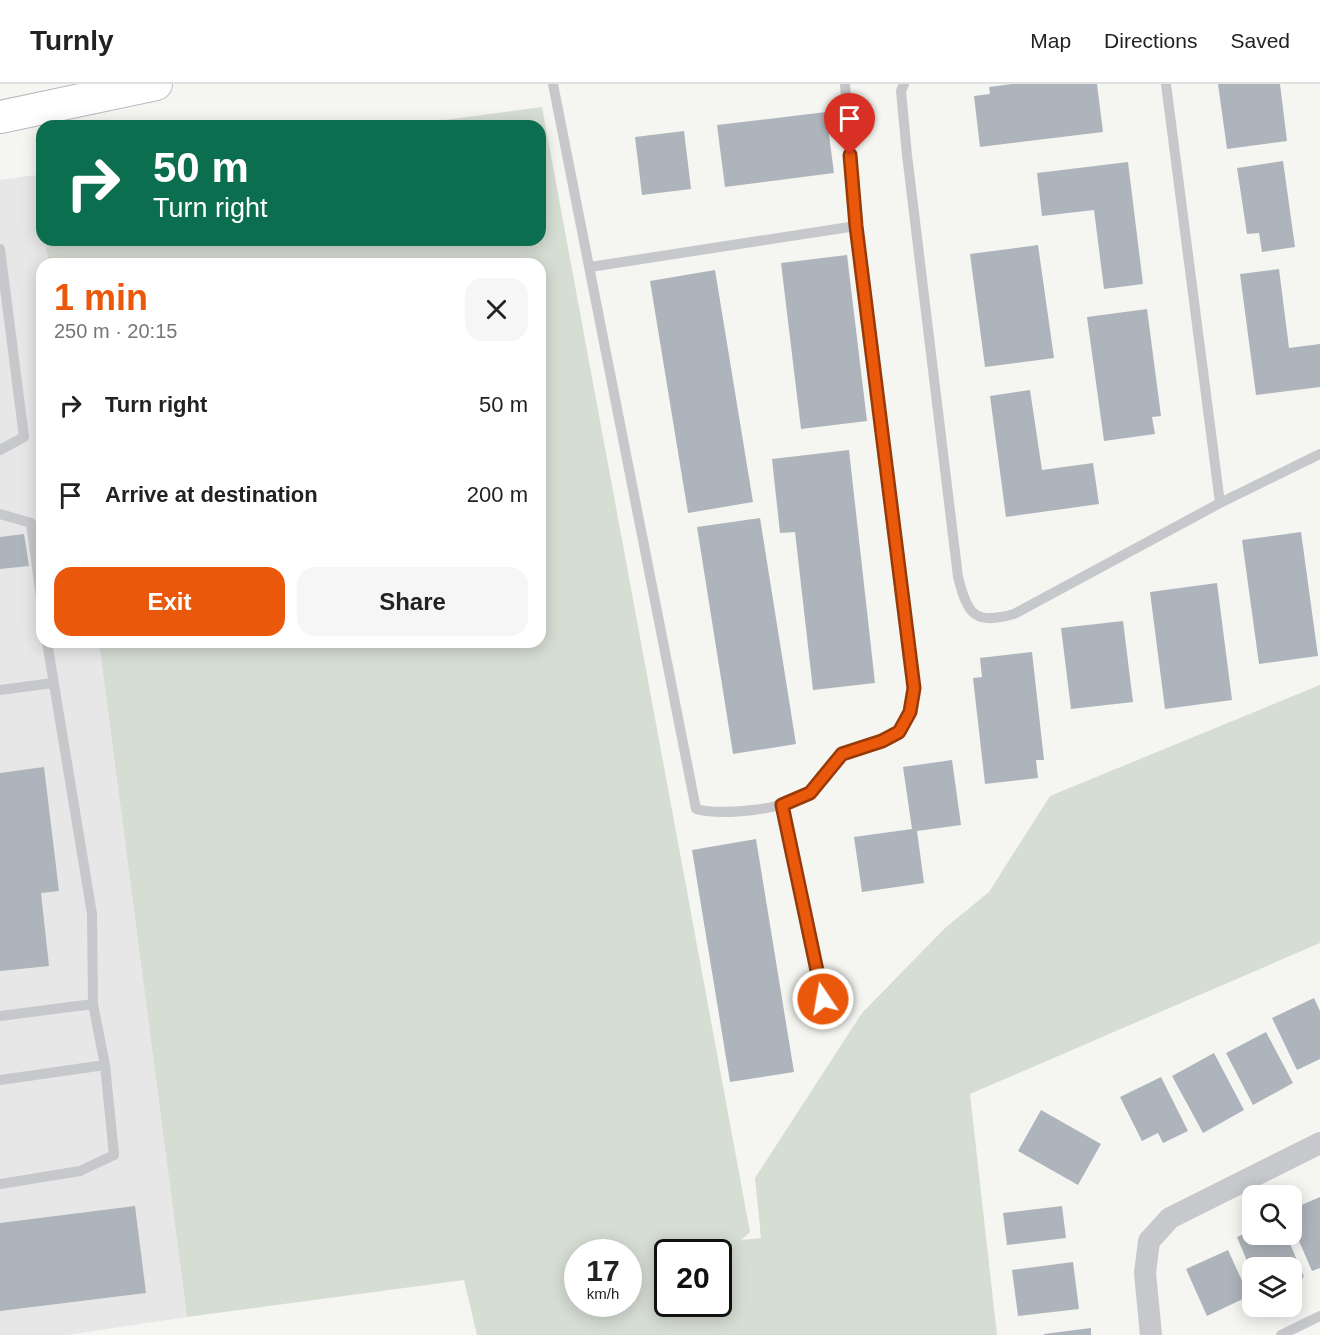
<!DOCTYPE html>
<meta charset="utf-8">
<style>
body{margin:0;font-family:Helvetica,sans-serif;background:#f6f6f6;color:#222;height:100vh;display:flex;flex-direction:column;font-size:22px;white-space:nowrap}
*{box-sizing:border-box;margin:0}
p{font-size:20px;color:#767676}
.icon{flex:none;width:33px;height:33px;fill:none;stroke:currentColor;stroke-width:2;stroke-linecap:round;stroke-linejoin:round}
.map{position:relative;flex:1;overflow:hidden}
.drawer{position:absolute;left:36px;top:174px;width:510px;height:390px;display:flex;flex-direction:column;background:#fff;border-radius:18px;box-shadow:0 3px 15px #0003}
.drawer>*{flex:none}
.hud{position:absolute;left:36px;top:36px;width:510px;height:126px;border-radius:18px;box-shadow:0 3px 15px #0003;background:#0b6e4f;color:#fff;overflow:hidden}
.tools{position:absolute;left:1242px;top:1101px;display:grid;gap:12px}
.tools a{display:grid;place-items:center;width:60px;height:60px;border-radius:12px;background:#fff;box-shadow:0 3px 15px #0003;font-size:30px}
.speed{position:absolute;left:564px;top:1155px;display:flex;gap:12px;font-size:30px;font-weight:700;text-align:center}
.speed>*{display:grid;place-content:center;width:78px;height:78px;border-radius:50%;background:#fff;box-shadow:0 3px 15px #0003;line-height:1}
.speed small{font-size:15px;font-weight:400}
.speed .limit{border:3px solid #111;border-radius:9px;background:#fff;color:#111}
.pin{position:absolute;display:grid;place-items:center;width:51px;height:51px;color:#fff;margin:-62px -26px;border-radius:50% 50% 50% 0;rotate:-45deg;box-shadow:0 0 6px #0007}
.pin .icon{rotate:45deg}
.me{position:absolute;width:66px;margin:-33px;rotate:348deg;stroke-linejoin:round;filter:drop-shadow(0 0 4px #0008)}
.turn{display:flex;align-items:center;gap:21px;height:126px;padding:0 18px;font-size:27px}
.turn .icon{width:78px;height:78px;stroke-width:2.5}
.turn b{display:block;font-size:42px;line-height:51px}
.round{display:grid;place-items:center;flex:none;width:63px;height:63px;border-radius:18px;background:#f6f6f6}
.head{display:flex;align-items:center;justify-content:space-between;height:102px;padding:0 18px}
h1{font-size:36px;font-weight:700;line-height:45px;color:#ea580c}
.cta{display:flex;gap:12px;margin-top:auto;padding:12px 18px}
.cta a{flex:1;height:69px;border-radius:18px;background:#ea580c;color:#fff;font-size:24px;font-weight:700;line-height:69px;text-align:center}
.cta a+a{background:#f6f6f6;color:#222}
ul{padding:0;list-style:none}
li{display:flex;align-items:center;gap:18px;height:90px;padding:0 18px}
li div{flex:1}
li b{display:block;font-size:22px}
li em{font-style:normal}
header{display:flex;align-items:center;gap:36px;box-sizing:border-box;height:84px;padding:0 30px;background:#fff;border-bottom:2px solid #e0e0e0}
header strong{font-size:28px}
nav{display:flex;gap:33px;margin-inline-start:auto;font-size:21px}
.map>svg:first-child{display:block}
.built{fill:#e6e7e6}
.green{fill:#d6ddd3;fill-rule:evenodd}
.building{fill:#aeb4bb}
.lines{fill:none;stroke-linecap:round;stroke-linejoin:round}
.secondary-casing{stroke:#b8bbc0;stroke-width:34}
.lane{stroke:#c6c8cc;stroke-width:10}
.street{stroke:#c6c8cc;stroke-width:22}
.secondary{stroke:#fff;stroke-width:32}
.route-casing{stroke:#983908;stroke-width:15}
.route{stroke:#ea580c;stroke-width:10}
</style>
<header>
<strong>Turnly</strong>
<nav><a>Map</a><a>Directions</a><a>Saved</a></nav>
</header>
<div class="map">
<svg width="1320" height="1251" viewBox="0 0 1320 1251">
<rect width="100%" height="100%" fill="#f5f6f2"/>
<!-- built -->
<path class="built" d="M 37,91 L 42,156 L 45,156 L 49,180 L 42,180 L 42,558 L 99,558 L 187,1233 L 67,1251 L 0,1251 L 0,96 Z"/>
<!-- green -->
<path class="green" d="M 542,23 L 750,1148 L 741,1156 L 761,1154 L 755,1094 L 862,929 L 945,844 L 989,808 L 1050,712 L 1320,601 L 1320,859 L 970,1010 L 997,1251 L 477,1251 L 464,1196 L 187,1233 L 99,558 L 540,558 L 540,180 L 49,180 L 45,156 L 540,156 L 540,42 L 400,42 ZM 578,1168 L 628,1168 L 628,1220 L 578,1220 ZM 668,1168 L 718,1168 L 718,1220 L 668,1220 Z"/>
<!-- building -->
<path class="building" d="M 1012,0 L 1097,0 L 1103,48 L 980,63 L 974,12 L 990,10 L 989,3 Z
M 1218,0 L 1280,0 L 1287,57 L 1227,65 Z
M 826,28 L 834,89 L 725,103 L 717,41 Z
M 684,47 L 691,105 L 642,111 L 635,53 Z
M 1283,77 L 1295,163 L 1262,168 L 1259,149 L 1247,150 L 1237,84 Z
M 1128,78 L 1143,200 L 1104,205 L 1094,126 L 1042,132 L 1037,89 Z
M 1038,161 L 1054,274 L 985,283 L 970,170 Z
M 847,171 L 867,337 L 801,345 L 781,179 Z
M 1279,185 L 1289,264 L 1320,260 L 1320,303 L 1256,311 L 1240,190 Z
M 715,186 L 753,418 L 688,429 L 650,197 Z
M 1147,225 L 1161,332 L 1152,333 L 1155,350 L 1104,357 L 1087,233 Z
M 1030,306 L 1042,386 L 1093,379 L 1099,420 L 1006,433 L 990,312 Z
M 849,366 L 875,599 L 813,606 L 795,448 L 780,449 L 772,375 Z
M 760,434 L 796,660 L 733,670 L 697,443 Z
M 1301,448 L 1318,572 L 1259,580 L 1242,456 Z
M 24,450 L 29,482 L 0,485 L 0,453 Z
M 1217,499 L 1232,616 L 1165,625 L 1150,508 Z
M 1123,537 L 1133,618 L 1071,625 L 1061,544 Z
M 1032,568 L 1044,676 L 1036,676 L 1038,694 L 985,700 L 973,594 L 982,593 L 980,574 Z
M 952,676 L 961,741 L 917,747 L 924,799 L 862,808 L 854,753 L 912,745 L 903,683 Z
M 44,683 L 59,807 L 41,809 L 49,882 L 0,887 L 0,689 Z
M 756,755 L 794,988 L 730,998 L 692,766 Z
M 1314,914 L 1320,927 L 1320,975 L 1297,986 L 1272,934 Z
M 1266,948 L 1293,999 L 1253,1021 L 1226,969 Z
M 1214,969 L 1244,1026 L 1203,1049 L 1172,992 Z
M 1161,993 L 1188,1047 L 1163,1059 L 1158,1049 L 1142,1057 L 1120,1013 Z
M 1041,1026 L 1101,1060 L 1078,1101 L 1018,1067 Z
M 1320,1113 L 1320,1184 L 1312,1187 L 1292,1141 L 1292,1125 Z
M 135,1122 L 146,1209 L 0,1227 L 0,1139 Z
M 1062,1122 L 1066,1154 L 1007,1161 L 1003,1129 Z
M 1252,1146 L 1252,1150 L 1286,1150 L 1304,1193 L 1292,1199 L 1292,1184 L 1252,1184 L 1252,1189 L 1237,1153 Z
M 1228,1166 L 1249,1212 L 1207,1232 L 1186,1185 Z
M 1073,1178 L 1079,1225 L 1018,1232 L 1012,1186 Z
M 1091,1244 L 1091,1251 L 1044,1251 L 1044,1250 Z"/>
<g class="lines">
<!-- secondary casing -->
<g class="secondary-casing">
<path id="secondary" d="M 0,33 L 156,0"/>
</g>
<!-- lane -->
<path class="lane" d="M 553,0 L 696,725 C 722,732 790,726 812,707 C 823,697 831,676 844,669 C 888,648 906,663 914,604 L 856,142 L 845,0
M 904,0 L 901,7 L 907,71 L 958,493 C 968,531 974,541 1014,530 L 1220,419 L 1320,370
M 1166,0 L 1220,419
M 0,165 L 24,353 L 0,366
M 590,183 L 856,142
M 0,430 L 31,439 L 42,521
M 0,606 L 53,599
M 782,721 L 823,915
M 0,932 L 93,920 L 92,830 L 47,558
M 0,996 L 105,981
M 0,1100 L 80,1087 L 114,1071 L 105,981 L 93,920
M 1281,1251 L 1320,1232"/>
<!-- street -->
<path class="street" d="M 1151,1251 L 1145,1189 L 1149,1157 L 1170,1134 L 1320,1059"/>
<!-- secondary -->
<use href="#secondary" class="secondary"/>
</g>
<g class="lines">
<!-- route casing -->
<g class="route-casing">
<path id="route" d="M 823,915 L 782,721 L 810,709 L 842,670 L 882,657 L 899,648 L 910,628 L 914,604 L 856,142 L 850,71"/>
</g>
<!-- route -->
<use href="#route" class="route"/>
</g>
</svg>
<div class="tools">
<a><svg class="icon" aria-label="search" viewBox="0 0 24 24"><circle cx="10" cy="10" r="6"/><path d="M15 15l6 6"/></svg></a>
<a><svg class="icon" aria-label="layers" viewBox="0 0 24 24"><path d="M12 4l9 5-9 5-9-5zM3 14l9 5 9-5"/></svg></a>
</div>
<div class="speed"><div>17<small>km/h</small></div><div class="limit">20</div></div>
<div class="pin" style="left:850px;top:71px;background:#d93025"><svg class="icon" aria-label="arrive" viewBox="0 0 24 24"><path d="M6 21V4h12l-3 4 3 4H6"/></svg></div>
<svg class="me" style="left:823px;top:915px" viewBox="-20 -20 40 40"><circle r="17" fill="#ea580c" stroke="#fff" stroke-width="3"/><path d="M0-11L8 9 0 5-8 9z" fill="#fff"/></svg>
<div class="hud">
<div class="turn"><svg class="icon" aria-label="right" viewBox="0 0 24 24"><path d="M7 20v-9h11M14 6l5 5-5 5"/></svg><div><b>50 m</b>Turn right</div></div>
</div>
<section class="drawer">
<div class="head"><div><h1>1 min</h1><p>250 m · 20:15</p></div><a class="round"><svg class="icon" aria-label="close" viewBox="0 0 24 24"><path d="M6 6l12 12M18 6L6 18"/></svg></a></div>
<ul>
<li><svg class="icon" aria-label="right" viewBox="0 0 24 24"><path d="M7 20v-9h11M14 6l5 5-5 5"/></svg><div><b>Turn right</b></div><em>50 m</em></li>
<li><svg class="icon" aria-label="arrive" viewBox="0 0 24 24"><path d="M6 21V4h12l-3 4 3 4H6"/></svg><div><b>Arrive at destination</b></div><em>200 m</em></li>
</ul>
<div class="cta"><a>Exit</a><a>Share</a></div>
</section>
</div>
